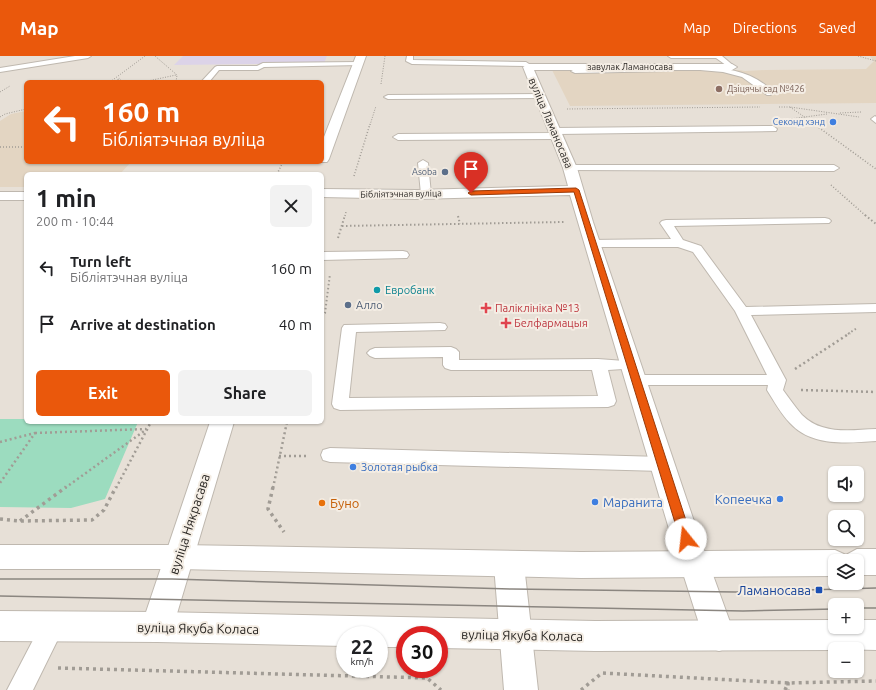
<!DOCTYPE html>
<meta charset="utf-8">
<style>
body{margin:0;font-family:Ubuntu,sans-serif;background:#f2f2f2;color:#202124;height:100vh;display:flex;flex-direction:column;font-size:15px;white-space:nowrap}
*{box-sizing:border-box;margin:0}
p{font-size:13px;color:#757577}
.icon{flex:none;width:22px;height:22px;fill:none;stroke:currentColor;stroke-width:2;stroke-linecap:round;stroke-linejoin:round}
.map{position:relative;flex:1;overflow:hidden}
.side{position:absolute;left:24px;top:116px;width:300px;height:252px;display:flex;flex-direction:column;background:#fff;border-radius:6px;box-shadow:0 1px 3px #0004}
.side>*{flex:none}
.guide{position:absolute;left:24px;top:24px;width:300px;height:84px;border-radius:6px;box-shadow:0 1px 3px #0004;background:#ea580c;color:#fff;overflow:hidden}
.controls{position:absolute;left:828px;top:410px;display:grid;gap:8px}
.controls a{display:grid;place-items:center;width:36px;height:36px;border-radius:6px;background:#fff;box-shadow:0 1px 3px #0004;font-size:20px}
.speed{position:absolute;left:336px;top:570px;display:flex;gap:8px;font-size:20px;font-weight:700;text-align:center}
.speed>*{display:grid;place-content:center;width:52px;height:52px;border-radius:50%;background:#fff;box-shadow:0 1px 3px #0004;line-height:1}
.speed small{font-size:10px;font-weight:400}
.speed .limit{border:6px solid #d22;background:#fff;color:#111}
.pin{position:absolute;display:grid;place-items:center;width:34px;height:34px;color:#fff;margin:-41px -17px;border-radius:50% 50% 50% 0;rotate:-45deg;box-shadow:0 0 4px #0007}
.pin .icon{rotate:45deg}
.me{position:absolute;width:44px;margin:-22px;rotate:344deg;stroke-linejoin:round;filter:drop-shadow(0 0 3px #0008)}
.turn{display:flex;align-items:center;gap:14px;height:84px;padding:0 12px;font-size:18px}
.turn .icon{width:52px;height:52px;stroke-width:2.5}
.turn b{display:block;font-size:28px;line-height:34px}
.round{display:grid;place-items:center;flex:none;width:42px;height:42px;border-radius:6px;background:#f2f2f2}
.head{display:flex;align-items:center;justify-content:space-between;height:68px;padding:0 12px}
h1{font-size:24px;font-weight:700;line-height:30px}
.action{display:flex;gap:8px;margin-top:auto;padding:8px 12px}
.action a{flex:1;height:46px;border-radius:6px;background:#ea580c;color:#fff;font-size:16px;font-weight:700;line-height:46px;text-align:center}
.action a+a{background:#f2f2f2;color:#202124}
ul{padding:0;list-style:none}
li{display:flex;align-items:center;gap:12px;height:56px;padding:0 12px}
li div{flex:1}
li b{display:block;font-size:15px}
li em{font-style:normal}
header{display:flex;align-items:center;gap:24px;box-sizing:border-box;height:56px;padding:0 20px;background:#ea580c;color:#fff}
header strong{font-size:19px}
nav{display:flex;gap:22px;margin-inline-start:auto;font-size:14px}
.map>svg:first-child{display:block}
.industrial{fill:#dcd3e8}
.education{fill:#e3d5c2}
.green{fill:#9cdcbf}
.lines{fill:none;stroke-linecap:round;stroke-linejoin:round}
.service-casing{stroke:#bfb8af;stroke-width:2}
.minor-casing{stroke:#bfb8af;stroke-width:2}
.secondary-casing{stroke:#bfb8af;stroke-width:2}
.primary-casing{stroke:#bfb8af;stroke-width:2}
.path-far4{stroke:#a19c95;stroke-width:1;stroke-dasharray:1 1.5;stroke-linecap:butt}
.path-far3{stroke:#a19c95;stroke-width:1.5;stroke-dasharray:1 2;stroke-linecap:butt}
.path-far2{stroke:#a19c95;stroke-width:2;stroke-dasharray:1.5 2.5;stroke-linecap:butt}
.path-far1{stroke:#a19c95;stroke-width:2.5;stroke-dasharray:2 3;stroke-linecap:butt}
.path{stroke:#a19c95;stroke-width:3.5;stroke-dasharray:3 4;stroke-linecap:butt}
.service{fill:#fff;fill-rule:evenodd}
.minor{fill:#fff;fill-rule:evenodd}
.secondary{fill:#fff;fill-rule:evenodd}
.primary{fill:#fff;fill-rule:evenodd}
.tram{stroke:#8b8680;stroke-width:1.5}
.route{fill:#ea580c;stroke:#983908}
.education-dot{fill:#8d6e63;stroke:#f4ede4;stroke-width:1.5}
.shop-dot{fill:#3f7fe0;stroke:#f4ede4;stroke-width:1.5}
.service-dot{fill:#5c6f8a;stroke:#f4ede4;stroke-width:1.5}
.culture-dot{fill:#0f9aa8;stroke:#f4ede4;stroke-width:1.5}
.health-dot{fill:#e0444e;stroke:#f4ede4;stroke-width:1.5}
.food-dot{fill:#e8710a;stroke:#f4ede4;stroke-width:1.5}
.transit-dot{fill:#1a4fb4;stroke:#f4ede4;stroke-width:1.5}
.labels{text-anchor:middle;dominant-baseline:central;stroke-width:4;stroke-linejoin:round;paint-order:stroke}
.far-street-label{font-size:9px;fill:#2a2724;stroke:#f4ede4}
.far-education-label{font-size:9px;fill:#785e54;stroke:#f4ede4;text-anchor:start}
.far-shop-label{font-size:9px;fill:#366cbe;stroke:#f4ede4;text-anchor:end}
.far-service-label{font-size:9px;fill:#4e5e75;stroke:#f4ede4;text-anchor:end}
.street-label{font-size:11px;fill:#2a2724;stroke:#f4ede4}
.culture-label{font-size:11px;fill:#0d838f;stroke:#f4ede4;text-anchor:start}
.service-label{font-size:11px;fill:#4e5e75;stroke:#f4ede4;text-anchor:start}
.health-label{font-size:11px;fill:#be3a42;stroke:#f4ede4;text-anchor:start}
.shop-label{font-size:11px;fill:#366cbe;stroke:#f4ede4;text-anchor:start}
.near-shop-label{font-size:13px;fill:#366cbe;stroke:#f4ede4;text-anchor:end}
.near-food-label{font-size:13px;fill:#c56008;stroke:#f4ede4;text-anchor:start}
.near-street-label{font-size:13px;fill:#2a2724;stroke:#f4ede4}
.near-transit-label{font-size:13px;fill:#164399;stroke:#f4ede4;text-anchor:end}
</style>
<header>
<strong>Map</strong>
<nav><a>Map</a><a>Directions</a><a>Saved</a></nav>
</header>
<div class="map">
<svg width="876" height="634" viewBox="0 0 876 634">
<rect width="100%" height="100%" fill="#e7e0d7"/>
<!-- industrial -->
<path class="industrial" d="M 183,0 L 327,0 L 324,7 L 174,9 Z"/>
<!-- education -->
<path class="education" d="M 870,0 L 876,0 L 876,47 L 570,50 L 552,14 L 739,14 L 745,15 L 765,14 L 866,13 L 874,5 Z
M 26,55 L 26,106 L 131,106 L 120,118 L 26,118 L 26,131 L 0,131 L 0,65 L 11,58 Z"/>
<!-- green -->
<path class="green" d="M 0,363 L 26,363 L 26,366 L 138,366 L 105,443 L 71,452 L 0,451 Z"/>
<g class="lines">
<!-- service casing -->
<g class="service-casing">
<path id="service" d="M 75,0 L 91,0 L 88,2 L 0,16 L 0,12 Z
M 407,0 L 413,0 L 413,4 L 526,6 L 529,8 L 526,10 L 412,8 L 406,5 Z
M 668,0 L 722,0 L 735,11 L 730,12 L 716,2 L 671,2 Z
M 358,6 L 361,8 L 360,9 L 264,11 L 258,14 L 219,14 L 209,26 L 201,26 L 215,11 L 217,10 L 257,10 L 263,7 Z
M 702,11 C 728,12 755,16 774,37 L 770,39 L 767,39 L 742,21 L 723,16 L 700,14 L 698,13 Z
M 667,12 L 669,13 L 669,15 L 575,17 L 571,15 L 575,13 Z
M 540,38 L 543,38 L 543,42 L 388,43 L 384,41 L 388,39 Z
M 875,60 L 876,61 L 876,67 L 871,63 Z
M 773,70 L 777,73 L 776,75 L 558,78 L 561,80 L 557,83 L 398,84 L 393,81 L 398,78 L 554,77 L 551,75 L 555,72 Z
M 423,104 L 428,107 L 431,138 L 426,141 L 421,138 L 418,107 Z
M 570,109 L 834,109 L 839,112 L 834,115 L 566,114 L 565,112 L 566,110 Z
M 825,162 L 829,163 L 831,165 L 829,167 L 674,170 L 683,184 L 701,190 L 746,251 L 876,248 L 876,256 L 751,259 L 786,324 L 783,334 C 789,342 795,351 802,359 C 822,379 850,374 876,373 L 876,385 C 847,387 812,391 790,367 C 781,358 774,345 767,334 L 768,329 L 636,329 L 630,328 L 628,324 L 630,320 L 636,319 L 767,319 L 735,255 L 693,196 L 678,191 L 593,191 L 589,190 L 587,187 L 589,184 L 671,183 L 660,167 L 662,165 L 666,164 Z
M 403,195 L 407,196 L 409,199 L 407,202 L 322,204 L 322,196 Z
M 440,267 L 445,268 L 447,271 L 445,274 L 356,276 L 349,342 L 598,340 L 592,314 L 451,314 L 445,312 L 443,309 L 443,301 L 375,302 L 370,300 L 367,297 L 370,294 L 375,292 L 451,291 L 456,293 L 459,296 L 459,304 L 598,303 L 638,306 L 640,309 L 638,312 L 608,314 L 616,345 L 614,349 L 608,351 L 340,354 L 334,352 L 332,348 L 342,272 L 344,269 Z
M 330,392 L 662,401 L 669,403 L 671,408 L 669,413 L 662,415 L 330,406 L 323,404 L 321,399 L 323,394 Z
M 52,560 L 60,563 L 64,571 L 33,634 L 7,634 L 44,563 Z"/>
</g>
<!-- minor casing -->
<g class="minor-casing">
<path id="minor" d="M 528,8 L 732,8 L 737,11 L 732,14 L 534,14 L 577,112 L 593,166 L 700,483 L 735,580 L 731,591 L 719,595 L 707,591 L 703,580 L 672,483 L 570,139 L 417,143 L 322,141 L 322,133 L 417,134 L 568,130 L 563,112 L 523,11 Z
M 0,136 L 26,136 L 26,144 L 0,144 Z"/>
</g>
<!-- secondary casing -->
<g class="secondary-casing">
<path id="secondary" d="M 356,0 L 366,0 L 329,103 L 327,106 L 318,106 L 322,106 L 322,86 Z
M 210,366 L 234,366 L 173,571 L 168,582 L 157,586 L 146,582 L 141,571 Z
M 509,496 L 520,500 L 524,509 L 538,634 L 504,634 L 494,509 L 498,500 Z"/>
</g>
<!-- primary casing -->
<g class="primary-casing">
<path id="primary" d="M 0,489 L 179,489 L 581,496 L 835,494 L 846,499 L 857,493 L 876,493 L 876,519 L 857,519 L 857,505 L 835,505 L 835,520 L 581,522 L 179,513 L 0,513 Z
M 0,555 L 157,556 L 595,565 L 835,564 L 835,571 L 857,571 L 857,564 L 876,564 L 876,594 L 835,593 L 835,594 L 595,595 L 439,592 L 439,579 L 405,579 L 405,591 L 379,591 L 379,579 L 345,579 L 345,590 L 157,586 L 0,585 Z"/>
</g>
<!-- path-far4 -->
<path class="path-far4" d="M 155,0 L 177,19 L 176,26
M 858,0 L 876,5
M 110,26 L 145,0
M 119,26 L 121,24 L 117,24 L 120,22
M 143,26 L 176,19
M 381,28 L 385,0
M 0,36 L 10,30
M 779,51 L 790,51 L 859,61
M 790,51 L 816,69
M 567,53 L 760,51
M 840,57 L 861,56
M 0,61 L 5,58 L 26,53
M 787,65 L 790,63 L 827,58
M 370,69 L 376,50"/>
<!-- path-far3 -->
<path class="path-far3" d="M 814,68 L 876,113
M 0,91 L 26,91
M 277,118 L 283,106
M 354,120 L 370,68
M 831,129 L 866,160
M 345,160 L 346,156"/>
<!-- path-far2 -->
<path class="path-far2" d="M 865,159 L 876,168
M 458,160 L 460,168
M 342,170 L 564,166
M 338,182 L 345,159
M 322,260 L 325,257 L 330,218
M 848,278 L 857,272"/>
<!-- path-far1 -->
<path class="path-far1" d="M 795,313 L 850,277
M 801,334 L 876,336
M 35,377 L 146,373
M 0,386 L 35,377 L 0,427
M 279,400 L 309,400
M 65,432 L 147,373
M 116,432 L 151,366
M 273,432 L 287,366"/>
<!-- path -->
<path class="path" d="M 273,431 L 268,453 L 284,476
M 0,463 L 19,465 L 92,464 L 104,454 L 116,431
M 20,465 L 66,431
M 58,612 L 427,622 L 441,634
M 581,634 L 602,617 L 788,627 L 876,625
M 785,634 L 788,627 L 788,634"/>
<!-- service -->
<use href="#service" class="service"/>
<!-- minor -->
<use href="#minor" class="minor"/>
<!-- secondary -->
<use href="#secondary" class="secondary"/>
<!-- primary -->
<use href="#primary" class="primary"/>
<!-- tram -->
<path class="tram" d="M 0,523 L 172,523 L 512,533 L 736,536 L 876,532
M 0,540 L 743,555 L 835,553
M 857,552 L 876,552"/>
</g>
<!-- route -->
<path class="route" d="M 576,132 L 579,134 L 692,483 L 690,486 L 686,488 L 681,486 L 680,483 L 574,136 L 471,139 L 468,137 L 471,135 Z"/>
<!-- markers -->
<circle class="education-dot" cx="719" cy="33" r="4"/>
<g class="shop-dot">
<circle cx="833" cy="66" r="4"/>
<circle cx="353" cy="411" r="4"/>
<circle cx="780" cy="443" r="4"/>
<circle cx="595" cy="446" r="4"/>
</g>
<g class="service-dot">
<circle cx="445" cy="116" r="4"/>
<circle cx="348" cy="249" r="4"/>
</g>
<circle class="culture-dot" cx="377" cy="234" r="4"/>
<g class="health-dot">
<path d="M484 246h4v4h4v4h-4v4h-4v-4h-4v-4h4z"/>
<path d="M504 261h4v4h4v4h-4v4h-4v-4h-4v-4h4z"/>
</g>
<circle class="food-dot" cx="322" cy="447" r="4"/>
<rect class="transit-dot" x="815" y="530" width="8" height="8" rx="2"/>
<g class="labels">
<!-- far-street labels -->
<g class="far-street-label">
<text x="630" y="11">завулак Ламаносава</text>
<text transform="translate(401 138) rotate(-1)">Бібліятэчная вуліца</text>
</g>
<!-- far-education labels -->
<g class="far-education-label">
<text x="727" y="33">Дзіцячы сад №426</text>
</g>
<!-- far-shop labels -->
<g class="far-shop-label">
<text x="825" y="66">Секонд хэнд</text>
</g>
<!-- far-service labels -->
<g class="far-service-label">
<text x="437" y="116">Asoba</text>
</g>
<!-- street labels -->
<g class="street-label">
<text transform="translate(551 67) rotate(67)">вуліца Ламаносава</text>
</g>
<!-- culture labels -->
<g class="culture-label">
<text x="385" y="234">Евробанк</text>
</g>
<!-- service labels -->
<g class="service-label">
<text x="356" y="249">Алло</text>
</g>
<!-- health labels -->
<g class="health-label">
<text x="495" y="252">Паліклініка №13</text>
<text x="514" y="267">Белфармацыя</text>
</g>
<!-- shop labels -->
<g class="shop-label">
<text x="361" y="411">Золотая рыбка</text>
</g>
<!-- near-shop labels -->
<g class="near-shop-label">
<text x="772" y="443">Копеечка</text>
<text x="603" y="446" text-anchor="start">Маранита</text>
</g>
<!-- near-food labels -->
<g class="near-food-label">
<text x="330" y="447">Буно</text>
</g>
<!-- near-street labels -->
<g class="near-street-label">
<text transform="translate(189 468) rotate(-72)">вуліца Някрасава</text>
<text transform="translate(198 572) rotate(1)">вуліца Якуба Коласа</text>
<text transform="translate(522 579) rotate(1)">вуліца Якуба Коласа</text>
</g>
<!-- near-transit labels -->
<g class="near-transit-label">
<text x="811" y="534">Ламаносава</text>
</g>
</g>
</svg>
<div class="controls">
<a><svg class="icon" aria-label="sound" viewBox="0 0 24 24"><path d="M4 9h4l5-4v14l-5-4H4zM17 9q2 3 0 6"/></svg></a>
<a><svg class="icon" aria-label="search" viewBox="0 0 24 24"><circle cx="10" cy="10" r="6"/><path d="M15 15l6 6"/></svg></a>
<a><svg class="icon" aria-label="layers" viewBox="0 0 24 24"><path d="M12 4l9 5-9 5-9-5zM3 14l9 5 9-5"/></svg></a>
<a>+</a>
<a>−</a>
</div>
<div class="speed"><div>22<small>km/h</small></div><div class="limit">30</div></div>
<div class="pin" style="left:471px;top:137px;background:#d93025"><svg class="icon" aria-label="arrive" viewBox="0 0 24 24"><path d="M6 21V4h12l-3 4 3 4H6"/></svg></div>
<svg class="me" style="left:686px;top:483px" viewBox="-20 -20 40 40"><circle r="19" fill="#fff"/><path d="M0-13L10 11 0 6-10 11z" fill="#ea580c"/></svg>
<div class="guide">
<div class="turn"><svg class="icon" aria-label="left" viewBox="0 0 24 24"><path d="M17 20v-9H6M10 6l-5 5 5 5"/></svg><div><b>160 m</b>Бібліятэчная вуліца</div></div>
</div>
<section class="side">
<div class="head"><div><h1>1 min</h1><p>200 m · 10:44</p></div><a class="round"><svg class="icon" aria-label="close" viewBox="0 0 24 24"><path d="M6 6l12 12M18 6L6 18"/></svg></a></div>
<ul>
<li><svg class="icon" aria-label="left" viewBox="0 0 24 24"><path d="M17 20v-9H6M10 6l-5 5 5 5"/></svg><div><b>Turn left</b><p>Бібліятэчная вуліца</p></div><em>160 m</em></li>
<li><svg class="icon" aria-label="arrive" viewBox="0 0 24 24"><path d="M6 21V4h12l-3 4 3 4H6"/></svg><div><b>Arrive at destination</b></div><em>40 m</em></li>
</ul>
<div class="action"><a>Exit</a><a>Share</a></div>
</section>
</div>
